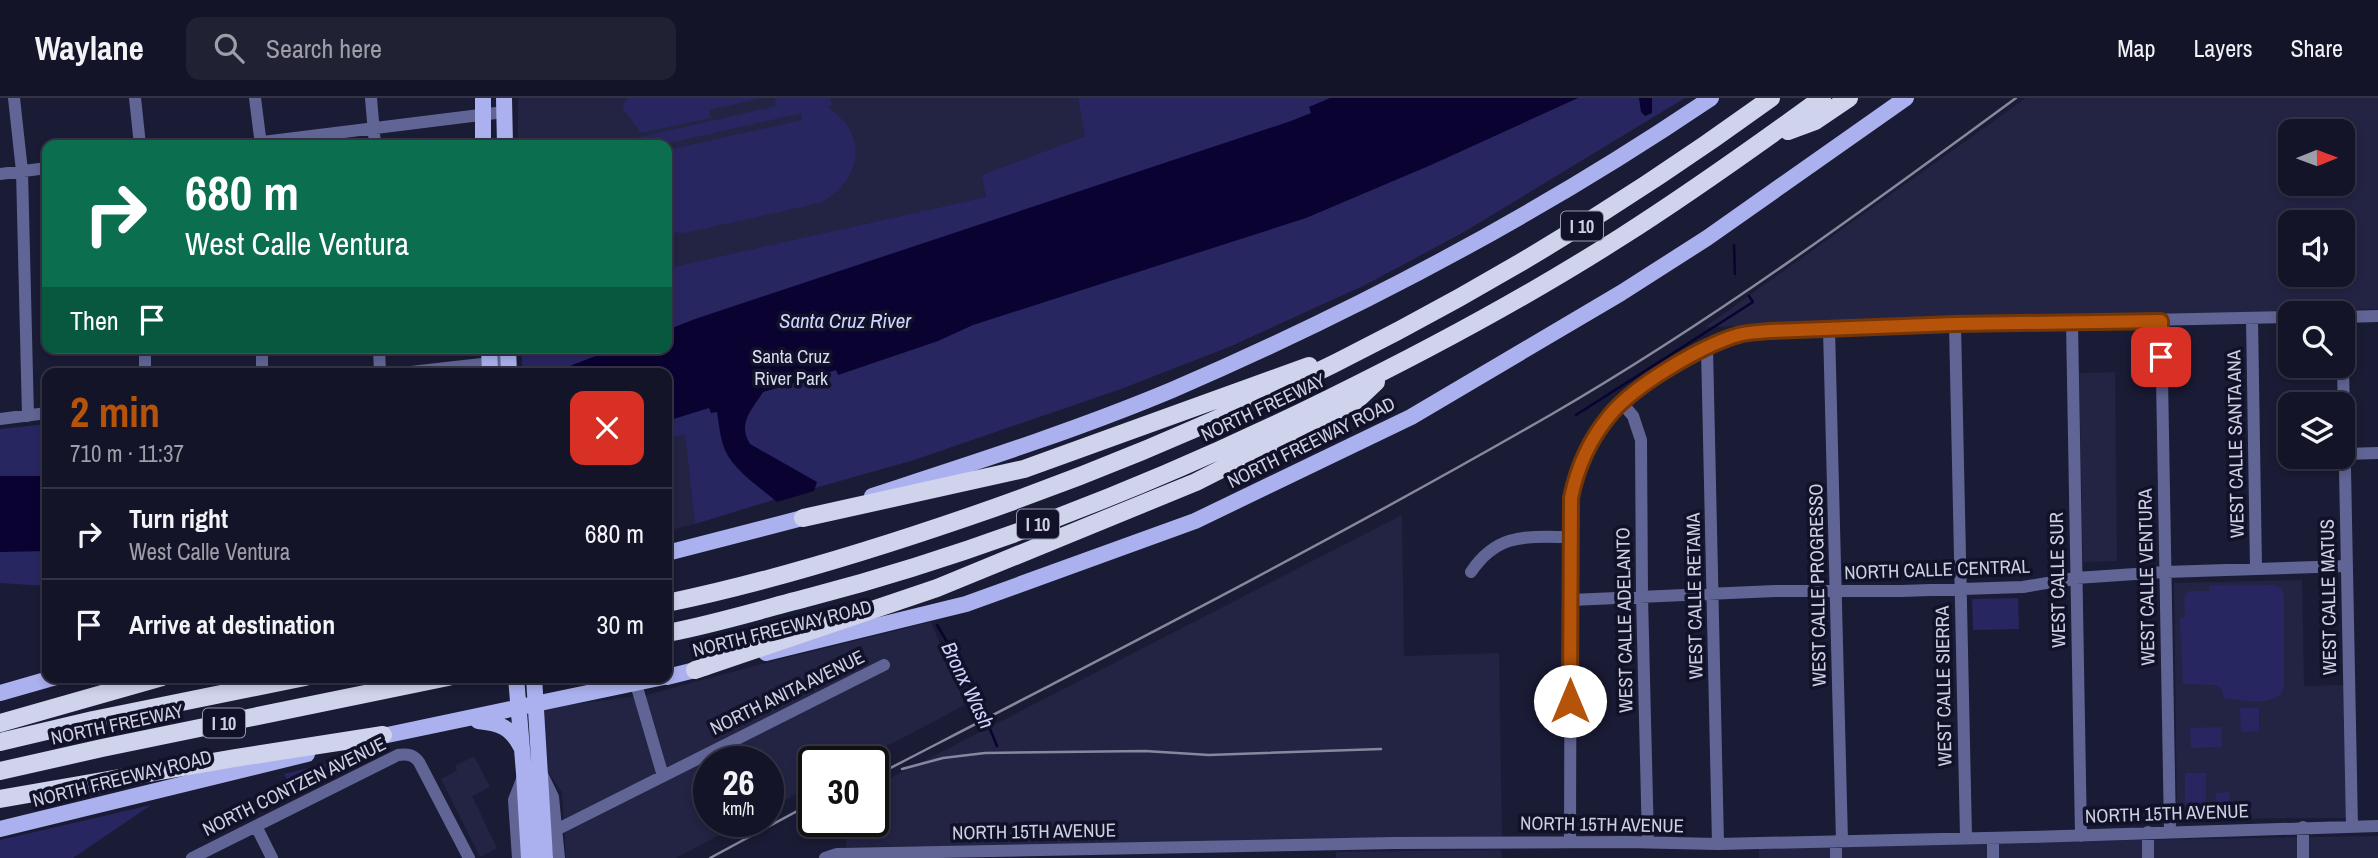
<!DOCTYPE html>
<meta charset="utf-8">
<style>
body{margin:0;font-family:"Archivo Narrow",sans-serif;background:#212134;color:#f1f3f6;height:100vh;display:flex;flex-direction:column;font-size:26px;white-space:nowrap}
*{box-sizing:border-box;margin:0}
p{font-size:23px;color:#9d9ea8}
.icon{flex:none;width:38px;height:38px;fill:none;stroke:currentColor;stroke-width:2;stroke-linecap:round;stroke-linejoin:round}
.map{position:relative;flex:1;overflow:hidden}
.panel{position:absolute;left:42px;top:270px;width:630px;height:315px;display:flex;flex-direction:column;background:#141428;border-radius:14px;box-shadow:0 4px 10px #0003,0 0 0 2px #333345}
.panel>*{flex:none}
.hud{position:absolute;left:42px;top:42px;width:630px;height:214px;border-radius:14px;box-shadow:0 4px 10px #0003,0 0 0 2px #333345;background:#0b6e4f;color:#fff;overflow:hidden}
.needle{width:46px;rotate:89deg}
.controls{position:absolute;left:2278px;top:21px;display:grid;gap:14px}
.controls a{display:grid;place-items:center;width:77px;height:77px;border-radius:14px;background:#141428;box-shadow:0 4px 10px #0003,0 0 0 2px #333345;font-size:35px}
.speed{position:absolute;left:693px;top:648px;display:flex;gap:14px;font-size:35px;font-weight:700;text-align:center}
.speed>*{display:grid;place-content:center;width:91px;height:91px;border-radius:50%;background:#141428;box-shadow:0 4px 10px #0003,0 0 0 2px #333345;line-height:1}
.speed small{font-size:18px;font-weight:400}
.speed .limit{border:4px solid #111;border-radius:10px;background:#fff;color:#111}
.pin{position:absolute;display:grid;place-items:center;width:60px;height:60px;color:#fff;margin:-30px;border-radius:14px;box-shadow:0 4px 10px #0006}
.me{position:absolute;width:77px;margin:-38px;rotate:0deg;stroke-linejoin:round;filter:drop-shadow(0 0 5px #0008)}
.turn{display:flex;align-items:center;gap:24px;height:147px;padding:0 28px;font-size:32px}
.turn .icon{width:91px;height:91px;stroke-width:2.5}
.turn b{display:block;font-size:49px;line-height:60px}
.then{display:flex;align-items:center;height:66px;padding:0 28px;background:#0003;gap:14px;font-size:26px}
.round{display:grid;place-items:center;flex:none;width:74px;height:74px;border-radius:14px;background:#212134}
.summary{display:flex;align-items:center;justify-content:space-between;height:119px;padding:0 28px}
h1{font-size:42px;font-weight:700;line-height:52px;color:#b45309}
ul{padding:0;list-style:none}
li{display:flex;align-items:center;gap:21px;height:91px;padding:0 28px;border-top:2px solid #333345}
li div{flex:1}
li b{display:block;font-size:26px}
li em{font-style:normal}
header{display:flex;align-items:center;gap:42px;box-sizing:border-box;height:98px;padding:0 35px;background:#141428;border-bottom:2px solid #333345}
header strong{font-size:33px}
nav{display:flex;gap:38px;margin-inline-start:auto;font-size:24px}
.search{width:490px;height:63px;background:#212134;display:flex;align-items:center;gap:18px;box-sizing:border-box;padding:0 24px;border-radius:14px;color:#9d9ea8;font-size:26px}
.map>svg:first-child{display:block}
.built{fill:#232444;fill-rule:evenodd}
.green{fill:#282660}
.water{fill:#0a0231}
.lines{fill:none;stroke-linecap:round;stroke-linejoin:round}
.stream{stroke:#0a0231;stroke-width:2.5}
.minor{stroke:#616595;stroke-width:12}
.major{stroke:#abb1ee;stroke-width:16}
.highway{stroke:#d0d3ec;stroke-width:18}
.rail{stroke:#87889e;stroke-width:2.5}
.route-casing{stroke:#753606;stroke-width:18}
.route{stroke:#b45309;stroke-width:12}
.labels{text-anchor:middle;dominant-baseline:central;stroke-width:7;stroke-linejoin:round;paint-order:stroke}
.shield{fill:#11122a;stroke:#9597ab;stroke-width:2}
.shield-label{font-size:18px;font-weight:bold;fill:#ced0e2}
.park-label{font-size:19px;fill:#d8dbef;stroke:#11122a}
.street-label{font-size:19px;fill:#ced0e2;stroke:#11122a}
.water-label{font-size:21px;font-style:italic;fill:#cfd4fd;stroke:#11122a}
</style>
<header>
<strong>Waylane</strong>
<div class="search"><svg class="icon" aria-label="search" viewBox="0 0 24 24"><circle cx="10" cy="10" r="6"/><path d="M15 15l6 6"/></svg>Search here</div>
<nav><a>Map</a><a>Layers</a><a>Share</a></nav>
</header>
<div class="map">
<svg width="2378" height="760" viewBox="0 0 2378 760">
<rect width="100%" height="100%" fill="#1a1b35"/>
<!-- built -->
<path class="built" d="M 518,0 L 1078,0 L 1085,38 L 983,77 L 986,99 L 667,170 L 667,47 L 518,47 Z
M 2026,0 L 2378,0 L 2378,211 L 1705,229 ZM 2291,33 L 2343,33 L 2343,86 L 2291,86 ZM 2291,124 L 2343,124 L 2343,177 L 2291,177 Z
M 2115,274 L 2117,463 L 2083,464 L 2079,275 Z
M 685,335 L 695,426 L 667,433 L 667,341 Z
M 1402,417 L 1404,558 L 1499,555 L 1502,742 L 846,749 L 847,723 L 873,723 L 873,689 Z
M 2302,482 L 2304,588 L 2345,587 L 2348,720 L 2177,721 L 2174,485 Z
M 931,524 L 965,607 L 859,663 L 814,663 L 814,687 L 768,711 L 768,663 L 709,663 L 709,723 L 746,723 L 676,760 L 566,760 L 562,694 L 548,673 L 542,610 L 646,597 L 758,567 Z
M 474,658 L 490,689 L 472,698 L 497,750 L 480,759 L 441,681 L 457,673 L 455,668 Z
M 2378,738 L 2378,760 L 1759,760 L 1759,748 Z
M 1501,752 L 1502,760 L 1336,760 L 1336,754 Z"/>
<!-- green -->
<path class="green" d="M 628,0 L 761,0 L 709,12 L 711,20 L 641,35 L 622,9 Z
M 775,0 L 830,0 L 832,7 L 827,9 C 870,36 862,83 819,105 L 685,135 L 667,134 L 667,123 L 669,123 L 667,113 L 667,52 L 802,22 L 802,15 L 660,47 L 633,47 L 632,41 L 776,8 Z
M 1078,0 L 1685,0 L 1464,134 L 1365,187 L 1229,249 L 1121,291 L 914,362 L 773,402 L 695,426 L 685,336 L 667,341 L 667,275 L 523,275 L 521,250 L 667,250 L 667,170 L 986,99 L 982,77 L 1085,38 Z
M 47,326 L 47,488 L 0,485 L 0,331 Z
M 2275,487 L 2282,491 L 2284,499 L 2284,587 L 2281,596 C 2267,608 2241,602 2224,600 L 2222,592 L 2217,587 L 2183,586 L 2180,520 L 2185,520 L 2184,499 L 2189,493 L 2209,493 L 2209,488 Z
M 2018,500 L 2019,531 L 1973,532 L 1972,501 Z
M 2240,610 L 2259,610 L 2259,633 L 2241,634 Z
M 2221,629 L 2222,649 L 2191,650 L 2190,630 Z
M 392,649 L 295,698 L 284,676 Z
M 2185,675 L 2206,675 L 2206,707 L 2185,707 Z
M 2229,694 L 2230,713 L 2224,713 L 2216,706 L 2216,695 Z
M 151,707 L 73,760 L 0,760 L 0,742 Z"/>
<!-- water -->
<path class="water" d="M 1330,0 L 1578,0 L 1431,67 L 1306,120 L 973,227 L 938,243 L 838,277 L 836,272 L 763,294 C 752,312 737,325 750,346 L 817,384 L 814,393 L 777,404 C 760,389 735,374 725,352 C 720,340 719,326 717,314 L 711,315 L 709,310 L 667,323 L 667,275 L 552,275 L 616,250 L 667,250 L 667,232 L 695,221 L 1291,23 L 1311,15 L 1309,9 Z
M 1639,0 L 1652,0 L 1652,15 L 1645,18 L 1641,14 Z
M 0,378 L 47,378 L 47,453 L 0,454 Z"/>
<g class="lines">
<!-- stream -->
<path class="stream" d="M 1734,147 L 1735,176
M 1576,317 L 1753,204 L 1749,198
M 937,527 C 961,566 980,606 997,648"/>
<!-- minor -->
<path class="minor" d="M 14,0 L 22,73 L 28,318
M 135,0 L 140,47
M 255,0 L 261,47
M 371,0 L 375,47
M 239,47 L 504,14
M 0,76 L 47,70
M 2343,219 L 2378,218
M 2252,220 L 2256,471
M 2161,223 L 2170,734
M 2072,225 L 2081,738
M 1955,226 L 1966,739
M 1829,231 L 1842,743
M 145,250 L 145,275
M 262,250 L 262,275
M 379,250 L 380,275
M 1707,250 L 1718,746
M 2343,268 L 2352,729
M 402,275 L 508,263
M 1621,304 L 1633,318 L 1641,342 L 1642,498 L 1648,744
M 0,321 L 47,315
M 2345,356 L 2378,355
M 1471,474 C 1498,434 1527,439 1571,439
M 1571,502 L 1775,493 L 1901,493 L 2023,489 L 2076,480 L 2165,474 L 2346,468
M 636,586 L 663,678
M 542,676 L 553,699 L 559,760
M 256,728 L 272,760
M 558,731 L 884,567
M 1993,740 L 1993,760
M 1836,743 L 1836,760
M 1570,744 L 1571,400 C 1577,370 1590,340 1610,317 C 1635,287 1700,248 1738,237 C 1748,234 1760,234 1770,233 L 1955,226 L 2291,219
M 192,760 L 398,657 C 407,656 413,656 419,664 L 469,760
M 518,760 L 514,702 L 523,679
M 825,760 L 837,756 L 1393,745 L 1627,744 L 1718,746 L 2029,739 L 2378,728
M 2148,760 L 2148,734
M 2303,760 L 2303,729"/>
<!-- major -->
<path class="major" d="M 483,0 L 483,47
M 504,0 L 505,47
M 489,250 L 490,275
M 508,250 L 509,275
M 872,398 C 973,365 1074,333 1172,292 C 1360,211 1541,115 1711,0
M 667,455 L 814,417
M 766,555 L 966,506 L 1195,423 L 1411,319 L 1621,195 L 1707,140 L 1906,0
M 516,579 L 524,675 L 529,760
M 534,579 L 545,760
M 667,579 L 707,569
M 0,595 L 56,579
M 478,623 C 499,625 511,629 521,649
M 373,640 L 664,579
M 0,731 L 307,656"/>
<!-- highway -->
<path class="highway" d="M 1788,33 L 1815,23 L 1849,0
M 803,420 L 1024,371 L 1309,268
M 667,505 C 769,484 869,453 968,419 C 1256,320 1525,179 1771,0
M 667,535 C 715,526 763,511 810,499 C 990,452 1162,383 1328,301 C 1428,252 1527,199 1621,139 C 1690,95 1756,48 1822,0
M 695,572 L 937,490 L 1196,384 L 1357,302 L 1376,284
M 0,625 L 162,579
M 0,644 L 93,622 L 305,579
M 0,673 L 102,650 L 448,579
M 0,701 L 235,660 L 383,637"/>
<!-- rail -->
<path class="rail" d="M 902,671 L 943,660 L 985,655 L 1145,653 L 1209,657 L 1381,651
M 873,679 C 1101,561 1330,444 1552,316 C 1714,222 1865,111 2016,0
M 710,760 L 814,704"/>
</g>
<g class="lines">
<!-- route casing -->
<g class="route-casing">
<path id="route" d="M 1570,603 L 1571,400 C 1577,370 1590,341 1610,317 C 1635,287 1701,248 1738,237 C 1748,234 1760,234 1770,233 L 1955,226 L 2161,223 L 2161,259"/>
</g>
<!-- route -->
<use href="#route" class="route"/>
</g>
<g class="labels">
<!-- shield labels -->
<g class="shield">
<rect x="1561" y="113.5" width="42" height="29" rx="5"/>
<rect x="1017" y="411.5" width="42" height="29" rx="5"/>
<rect x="203" y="610.5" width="42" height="29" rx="5"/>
</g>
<g class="shield-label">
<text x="1582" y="128">I 10</text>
<text x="1038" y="426">I 10</text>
<text x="224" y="625">I 10</text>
</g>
<!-- park labels -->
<g class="park-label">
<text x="791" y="258">Santa Cruz<tspan x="791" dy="22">River Park</tspan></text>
</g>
<!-- street labels -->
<g class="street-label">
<text transform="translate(1263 309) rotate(-25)">NORTH FREEWAY</text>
<text transform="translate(1311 344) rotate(-26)">NORTH FREEWAY ROAD</text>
<text transform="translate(2235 346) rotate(-91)">WEST CALLE SANTA ANA</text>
<text transform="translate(1937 471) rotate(-2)">NORTH CALLE CENTRAL</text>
<text transform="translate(2146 479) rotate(-91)">WEST CALLE VENTURA</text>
<text transform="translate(2057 482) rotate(-91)">WEST CALLE SUR</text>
<text transform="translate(1817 487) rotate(-91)">WEST CALLE PROGRESSO</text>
<text transform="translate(1694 498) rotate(-91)">WEST CALLE RETAMA</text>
<text transform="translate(2328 499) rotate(-91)">WEST CALLE MATUS</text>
<text transform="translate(1624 522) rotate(-91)">WEST CALLE ADELANTO</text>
<text transform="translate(782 530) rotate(-14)">NORTH FREEWAY ROAD</text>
<text transform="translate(1943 588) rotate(-91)">WEST CALLE SIERRA</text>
<text transform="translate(787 594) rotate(-26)">NORTH ANITA AVENUE</text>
<text transform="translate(117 626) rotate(-12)">NORTH FREEWAY</text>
<text transform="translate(122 680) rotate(-14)">NORTH FREEWAY ROAD</text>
<text transform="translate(294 688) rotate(-26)">NORTH CONTZEN AVENUE</text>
<text transform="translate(2167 715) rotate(-2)">NORTH 15TH AVENUE</text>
<text transform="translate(1602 726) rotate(1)">NORTH 15TH AVENUE</text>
<text transform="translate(1034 733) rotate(-1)">NORTH 15TH AVENUE</text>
</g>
<!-- water labels -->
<g class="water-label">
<text x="845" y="222">Santa Cruz River</text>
<text transform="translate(968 587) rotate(64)">Bronx Wash</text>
</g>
</g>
</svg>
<div class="controls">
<a><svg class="needle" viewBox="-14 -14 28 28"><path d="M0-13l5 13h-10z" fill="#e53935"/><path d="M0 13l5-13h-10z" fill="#9d9ea8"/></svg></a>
<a><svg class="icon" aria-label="sound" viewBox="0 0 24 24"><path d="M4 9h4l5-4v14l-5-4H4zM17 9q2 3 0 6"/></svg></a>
<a><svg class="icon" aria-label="search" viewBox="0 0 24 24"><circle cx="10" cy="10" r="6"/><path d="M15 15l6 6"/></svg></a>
<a><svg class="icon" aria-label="layers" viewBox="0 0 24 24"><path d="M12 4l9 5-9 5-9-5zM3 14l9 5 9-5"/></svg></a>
</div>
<div class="speed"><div>26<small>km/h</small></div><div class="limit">30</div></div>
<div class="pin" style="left:2161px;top:259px;background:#d93025"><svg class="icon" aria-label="arrive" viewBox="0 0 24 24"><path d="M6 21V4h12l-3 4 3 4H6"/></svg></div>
<svg class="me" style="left:1570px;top:603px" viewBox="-20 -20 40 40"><circle r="19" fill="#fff"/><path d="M0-13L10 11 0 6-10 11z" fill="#b45309"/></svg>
<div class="hud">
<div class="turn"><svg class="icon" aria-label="right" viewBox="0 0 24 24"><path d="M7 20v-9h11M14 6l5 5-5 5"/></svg><div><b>680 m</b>West Calle Ventura</div></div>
<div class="then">Then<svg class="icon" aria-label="arrive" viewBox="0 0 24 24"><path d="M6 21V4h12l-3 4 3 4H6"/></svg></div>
</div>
<section class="panel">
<div class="summary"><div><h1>2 min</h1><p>710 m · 11:37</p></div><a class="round" style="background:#d93025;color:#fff"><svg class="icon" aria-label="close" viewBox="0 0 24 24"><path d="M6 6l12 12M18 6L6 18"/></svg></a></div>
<ul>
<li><svg class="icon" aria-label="right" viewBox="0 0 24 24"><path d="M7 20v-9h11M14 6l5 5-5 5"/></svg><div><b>Turn right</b><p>West Calle Ventura</p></div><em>680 m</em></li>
<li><svg class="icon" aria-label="arrive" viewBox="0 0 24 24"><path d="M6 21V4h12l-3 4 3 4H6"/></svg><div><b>Arrive at destination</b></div><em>30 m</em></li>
</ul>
</section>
</div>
